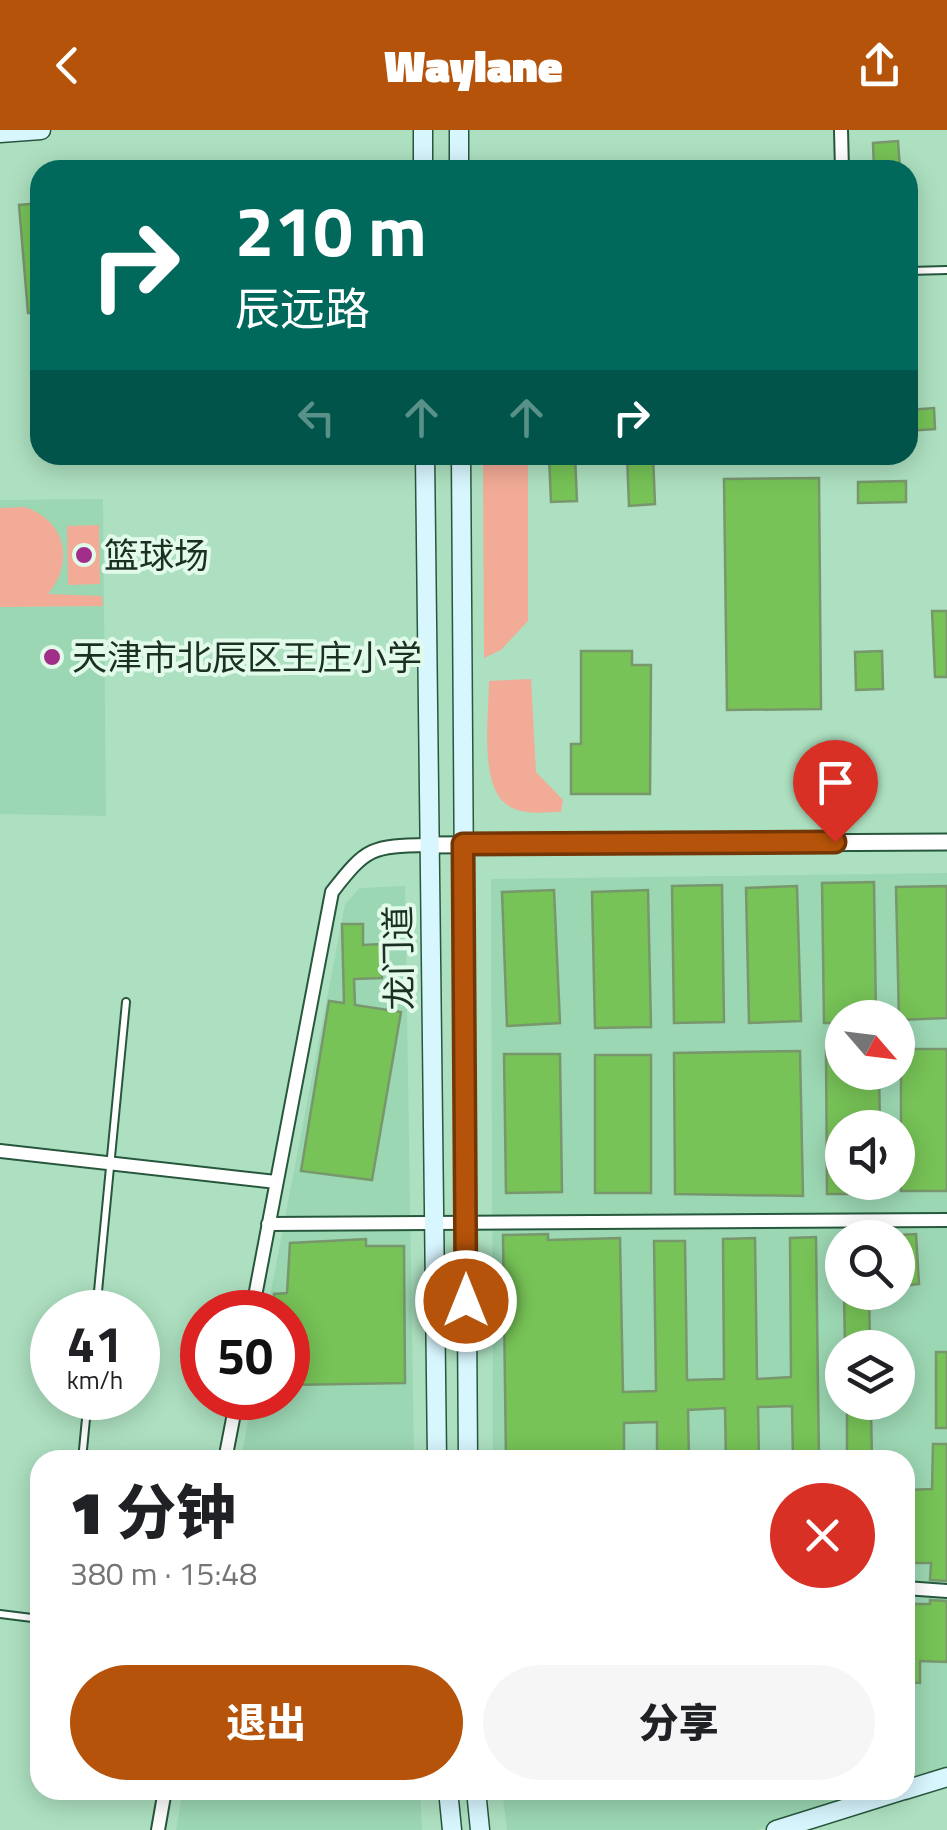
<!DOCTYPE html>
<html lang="zh">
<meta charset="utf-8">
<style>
body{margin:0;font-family:"Titillium Web","Noto Sans SC",sans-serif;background:#f6f6f6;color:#202124;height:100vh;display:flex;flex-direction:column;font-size:38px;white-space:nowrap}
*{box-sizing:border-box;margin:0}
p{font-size:32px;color:#757577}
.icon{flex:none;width:55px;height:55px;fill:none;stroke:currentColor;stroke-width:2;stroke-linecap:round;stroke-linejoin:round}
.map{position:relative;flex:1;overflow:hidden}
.side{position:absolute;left:30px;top:1320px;width:885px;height:350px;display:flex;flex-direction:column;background:#fff;border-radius:30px;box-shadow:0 5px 25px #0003}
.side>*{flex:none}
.banner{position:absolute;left:30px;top:30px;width:888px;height:305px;border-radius:30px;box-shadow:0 5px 25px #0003;background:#00695c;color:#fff;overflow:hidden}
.needle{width:65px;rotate:118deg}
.buttons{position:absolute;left:825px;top:870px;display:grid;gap:20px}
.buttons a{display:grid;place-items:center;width:90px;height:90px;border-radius:50%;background:#fff;box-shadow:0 5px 25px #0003;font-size:50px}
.speed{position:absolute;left:30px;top:1160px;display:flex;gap:20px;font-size:50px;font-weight:700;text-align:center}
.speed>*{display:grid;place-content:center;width:130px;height:130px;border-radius:50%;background:#fff;box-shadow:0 5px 25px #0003;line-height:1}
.speed small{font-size:25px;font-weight:400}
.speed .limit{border:15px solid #d22;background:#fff;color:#111}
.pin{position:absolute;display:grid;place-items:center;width:85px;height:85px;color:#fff;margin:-102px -42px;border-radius:50% 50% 50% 0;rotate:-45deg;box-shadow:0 0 10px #0007}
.pin .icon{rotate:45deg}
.me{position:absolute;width:110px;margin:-55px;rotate:0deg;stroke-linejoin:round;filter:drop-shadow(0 0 8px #0008)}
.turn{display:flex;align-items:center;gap:35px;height:210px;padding:0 40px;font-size:45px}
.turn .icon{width:130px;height:130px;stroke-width:2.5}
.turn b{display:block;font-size:70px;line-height:85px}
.lanes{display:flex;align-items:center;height:95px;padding:0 40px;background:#0003;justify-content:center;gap:50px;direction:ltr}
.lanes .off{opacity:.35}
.round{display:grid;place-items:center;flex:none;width:105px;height:105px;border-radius:52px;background:#f6f6f6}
.overview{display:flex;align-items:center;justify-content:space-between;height:170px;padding:0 40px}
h1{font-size:60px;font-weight:800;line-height:75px}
.action{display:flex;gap:20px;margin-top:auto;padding:20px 40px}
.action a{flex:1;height:115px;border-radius:60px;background:#b45309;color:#fff;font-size:40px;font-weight:800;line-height:115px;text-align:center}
.action a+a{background:#f6f6f6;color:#202124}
header{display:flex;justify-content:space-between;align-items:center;height:130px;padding:0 40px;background:#b45309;color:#fff;font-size:45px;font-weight:800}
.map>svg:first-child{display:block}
.built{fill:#9cd7b3;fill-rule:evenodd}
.green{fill:#f2ab96}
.building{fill:#77c357;stroke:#78976d;stroke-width:2.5}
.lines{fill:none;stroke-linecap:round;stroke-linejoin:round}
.service-casing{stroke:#27573d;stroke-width:10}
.minor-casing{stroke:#27573d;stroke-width:16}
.tertiary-casing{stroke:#27573d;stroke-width:19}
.secondary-casing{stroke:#27573d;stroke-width:21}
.service{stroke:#fff;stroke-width:6}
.minor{stroke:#fff;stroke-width:12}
.tertiary{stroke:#fff;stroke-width:15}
.secondary{stroke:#d8f6fe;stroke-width:18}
.route-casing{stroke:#753606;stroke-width:25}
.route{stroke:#b45309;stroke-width:18}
.poi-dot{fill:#a12e89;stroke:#e1faea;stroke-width:4}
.labels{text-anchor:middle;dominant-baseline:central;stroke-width:8;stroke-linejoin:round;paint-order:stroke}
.poi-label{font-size:35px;fill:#1b2f23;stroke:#e1faea;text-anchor:start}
.street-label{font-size:35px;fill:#1b2f23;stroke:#e1faea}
</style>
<header><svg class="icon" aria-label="back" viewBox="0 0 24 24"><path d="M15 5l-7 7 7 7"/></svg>Waylane<svg class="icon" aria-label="share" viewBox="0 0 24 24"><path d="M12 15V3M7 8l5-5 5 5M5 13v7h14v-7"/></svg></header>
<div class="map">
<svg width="947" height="1700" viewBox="0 0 947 1700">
<rect width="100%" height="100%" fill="#ade0c0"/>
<!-- built -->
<path class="built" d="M 103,369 L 106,686 L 0,684 L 0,370 Z
M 947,743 L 947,1653 L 758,1700 L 507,1700 L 502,1660 L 905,1660 L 905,1330 L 493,1330 L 491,749 ZM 842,888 L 898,888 L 898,942 L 842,942 ZM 842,998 L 898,998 L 898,1052 L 842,1052 ZM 842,1108 L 898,1108 L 898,1162 L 842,1162 ZM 842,1218 L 898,1218 L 898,1272 L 842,1272 Z
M 405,756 L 414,1330 L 241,1330 L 252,1268 L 288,1268 L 288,1182 L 267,1182 L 345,774 L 360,758 Z
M 183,1660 L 420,1660 L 422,1700 L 176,1700 Z"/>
<!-- green -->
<path class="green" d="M 483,325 L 528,325 L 528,491 L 501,520 L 484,528 Z
M 25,377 C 67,392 74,432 48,464 L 102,466 L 103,476 L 0,477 L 0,378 Z
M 99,395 L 100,454 L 68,455 L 67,396 Z
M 531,549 L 536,642 L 563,670 L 561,682 C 544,682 522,686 506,674 C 479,654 489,583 489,551 Z"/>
<!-- building -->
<path class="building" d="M 898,11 L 900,40 L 874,40 L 873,13 Z
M 40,73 L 40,183 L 28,183 L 19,75 Z
M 934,278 L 935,299 L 908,301 L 908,280 Z
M 549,325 L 575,325 L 577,371 L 551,372 Z
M 627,325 L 653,325 L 655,374 L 629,376 Z
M 819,348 L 821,579 L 727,580 L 724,349 Z
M 906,351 L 906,372 L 858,373 L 858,352 Z
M 932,481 L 947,481 L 947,547 L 935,547 Z
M 581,521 L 632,521 L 632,535 L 651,535 L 650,664 L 571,664 L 571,614 L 581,614 Z
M 882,521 L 883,559 L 856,560 L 855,522 Z
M 874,752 L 876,888 L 842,888 L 842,893 L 824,893 L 822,753 Z
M 722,755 L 724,892 L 674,893 L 672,756 Z
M 797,756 L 801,891 L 749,893 L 746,758 Z
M 947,756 L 947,888 L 899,890 L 896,757 Z
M 554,760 L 560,893 L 507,896 L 502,762 Z
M 648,760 L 651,897 L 595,898 L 592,762 Z
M 342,794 L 363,794 L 363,815 L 381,814 L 382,848 L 354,849 L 355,875 L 401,882 L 372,1050 L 301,1041 L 329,871 L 344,873 Z
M 901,919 L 947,919 L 947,1061 L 901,1061 Z
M 826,920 L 842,920 L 842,942 L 879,942 L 880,998 L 842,998 L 842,1052 L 880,1052 L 880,1064 L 827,1064 Z
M 800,921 L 803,1066 L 675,1064 L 674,923 Z
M 504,924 L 560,924 L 562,1062 L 506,1063 Z
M 595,925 L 651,925 L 651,1063 L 595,1063 Z
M 548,1104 L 548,1110 L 620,1108 L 623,1262 L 656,1261 L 654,1111 L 685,1111 L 687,1250 L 724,1249 L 723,1109 L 755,1108 L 757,1249 L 791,1247 L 790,1108 L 816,1107 L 819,1330 L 793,1330 L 792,1276 L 758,1277 L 759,1330 L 726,1330 L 725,1278 L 688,1280 L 689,1330 L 657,1330 L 657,1292 L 624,1293 L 624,1330 L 506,1330 L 503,1105 Z
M 916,1104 L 919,1154 L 903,1156 L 900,1105 Z
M 366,1109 L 366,1116 L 404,1116 L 405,1253 L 288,1255 L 288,1182 L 274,1182 L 274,1164 L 287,1163 L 290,1113 Z
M 844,1162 L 869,1162 L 870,1218 L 845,1218 Z
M 936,1222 L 947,1222 L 947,1298 L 936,1298 Z
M 847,1282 L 871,1282 L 872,1330 L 847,1330 Z
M 933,1314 L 947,1314 L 947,1451 L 930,1450 L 931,1433 L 905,1433 L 905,1360 L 932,1359 Z
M 930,1470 L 947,1471 L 947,1532 L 920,1531 L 920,1553 L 905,1552 L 905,1474 L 930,1474 Z"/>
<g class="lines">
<!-- service casing -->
<g class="service-casing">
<path id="service" d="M 908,141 L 947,140
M 96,1182 L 126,872
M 82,1330 L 88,1268
M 0,1484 L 40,1489"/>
</g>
<!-- minor casing -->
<g class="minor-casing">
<path id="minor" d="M 841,0 L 842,40
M 0,1021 L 276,1052
M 268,1094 L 947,1090
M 252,1182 L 332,762 C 367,717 371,716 429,715
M 225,1330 L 237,1268
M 905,1458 L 947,1461
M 158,1700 L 165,1660"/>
</g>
<!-- tertiary casing -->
<g class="tertiary-casing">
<path id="tertiary" d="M 429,715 L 947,712"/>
</g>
<!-- secondary casing -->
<g class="secondary-casing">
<path id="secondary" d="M 423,0 L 423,40
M 459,0 L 459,40
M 0,3 L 41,0
M 425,325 L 437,1330
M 461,325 L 468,1330
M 448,1660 L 452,1700
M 476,1660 L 480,1700
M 905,1660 L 947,1647
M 776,1700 L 904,1660"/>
</g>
<!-- service -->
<use href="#service" class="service"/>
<!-- minor -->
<use href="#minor" class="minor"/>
<!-- tertiary -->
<use href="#tertiary" class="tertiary"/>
<!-- secondary -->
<use href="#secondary" class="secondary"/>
</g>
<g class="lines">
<!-- route casing -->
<g class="route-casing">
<path id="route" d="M 466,1171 L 463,714 L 835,712"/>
</g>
<!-- route -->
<use href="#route" class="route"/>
</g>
<!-- markers -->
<g class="poi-dot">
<circle cx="84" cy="425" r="10"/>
<circle cx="52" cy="527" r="10"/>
</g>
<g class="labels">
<!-- poi labels -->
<g class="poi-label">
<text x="104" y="425">篮球场</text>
<text x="72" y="527">天津市北辰区王庄小学</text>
</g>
<!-- street labels -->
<g class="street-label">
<text transform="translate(398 828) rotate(-91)">龙门道</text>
</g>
</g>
</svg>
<div class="buttons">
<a><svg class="needle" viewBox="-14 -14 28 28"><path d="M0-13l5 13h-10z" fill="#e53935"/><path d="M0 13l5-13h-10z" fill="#757577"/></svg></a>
<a><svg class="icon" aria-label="sound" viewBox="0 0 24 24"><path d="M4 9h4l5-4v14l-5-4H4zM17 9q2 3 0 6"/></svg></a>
<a><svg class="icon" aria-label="search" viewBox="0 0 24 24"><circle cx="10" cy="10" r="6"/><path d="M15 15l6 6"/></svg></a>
<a><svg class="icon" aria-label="layers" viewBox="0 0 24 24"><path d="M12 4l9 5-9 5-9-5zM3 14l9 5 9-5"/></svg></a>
</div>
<div class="speed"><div>41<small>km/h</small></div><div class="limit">50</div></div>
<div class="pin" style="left:835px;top:712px;background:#d93025"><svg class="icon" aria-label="arrive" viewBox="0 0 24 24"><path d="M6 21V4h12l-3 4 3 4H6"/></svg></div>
<svg class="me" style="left:466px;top:1171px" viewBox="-20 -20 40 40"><circle r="17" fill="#b45309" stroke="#fff" stroke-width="3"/><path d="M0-11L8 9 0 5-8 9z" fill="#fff"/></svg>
<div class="banner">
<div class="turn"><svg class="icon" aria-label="right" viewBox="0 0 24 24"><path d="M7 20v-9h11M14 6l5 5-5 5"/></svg><div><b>210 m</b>辰远路</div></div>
<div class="lanes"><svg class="icon off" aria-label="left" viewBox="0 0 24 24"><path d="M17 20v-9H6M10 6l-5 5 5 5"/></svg><svg class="icon off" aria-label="ahead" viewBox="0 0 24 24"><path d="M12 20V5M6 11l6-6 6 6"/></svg><svg class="icon off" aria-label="ahead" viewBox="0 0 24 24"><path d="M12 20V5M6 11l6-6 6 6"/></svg><svg class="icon" aria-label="right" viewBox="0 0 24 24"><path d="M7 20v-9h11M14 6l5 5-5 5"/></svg></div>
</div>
<section class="side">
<div class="overview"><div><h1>1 分钟</h1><p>380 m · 15:48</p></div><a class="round" style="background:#d93025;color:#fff"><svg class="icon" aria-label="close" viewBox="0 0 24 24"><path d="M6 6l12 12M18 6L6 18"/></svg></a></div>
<div class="action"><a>退出</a><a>分享</a></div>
</section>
</div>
